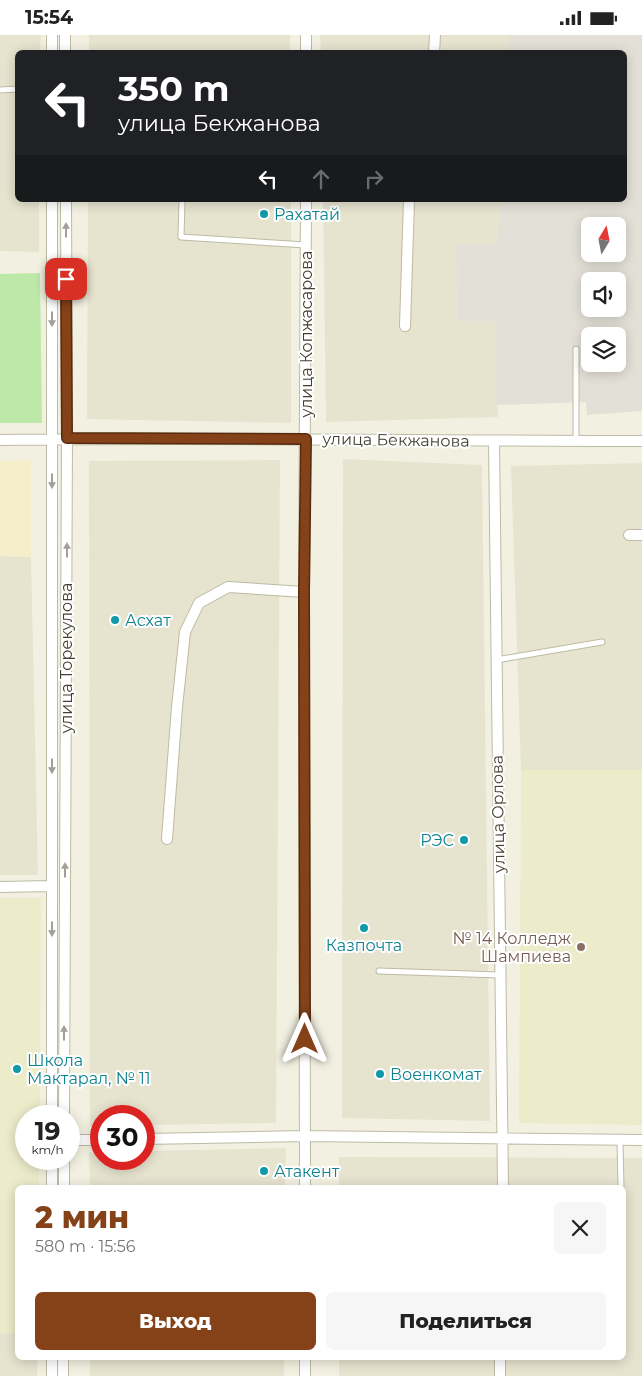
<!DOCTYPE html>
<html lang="ru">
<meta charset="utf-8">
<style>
body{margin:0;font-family:Montserrat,sans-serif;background:#f6f6f6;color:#222;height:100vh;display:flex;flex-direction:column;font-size:19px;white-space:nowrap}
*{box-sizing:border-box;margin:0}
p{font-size:16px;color:#767676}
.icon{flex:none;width:28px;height:28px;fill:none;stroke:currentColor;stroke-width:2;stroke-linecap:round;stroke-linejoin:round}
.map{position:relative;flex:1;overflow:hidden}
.drawer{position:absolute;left:15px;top:1150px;width:611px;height:175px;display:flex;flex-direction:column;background:#fff;border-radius:8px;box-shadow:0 2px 12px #0003}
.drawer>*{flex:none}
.guide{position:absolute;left:15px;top:15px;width:612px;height:152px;border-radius:8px;box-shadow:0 2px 12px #0003;background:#202124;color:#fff;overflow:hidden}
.needle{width:32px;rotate:10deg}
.fabs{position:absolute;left:581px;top:182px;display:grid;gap:10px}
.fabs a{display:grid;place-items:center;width:45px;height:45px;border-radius:8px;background:#fff;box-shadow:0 2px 12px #0003;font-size:25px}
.speed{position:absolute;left:15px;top:1070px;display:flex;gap:10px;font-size:25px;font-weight:700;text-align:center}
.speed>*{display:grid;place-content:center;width:65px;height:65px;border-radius:50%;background:#fff;box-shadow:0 2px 12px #0003;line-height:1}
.speed small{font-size:12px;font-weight:400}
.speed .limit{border:8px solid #d22;background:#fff;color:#111}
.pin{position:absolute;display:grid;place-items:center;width:42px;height:42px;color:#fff;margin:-21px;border-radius:10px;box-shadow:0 2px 8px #0006}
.me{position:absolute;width:55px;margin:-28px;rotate:0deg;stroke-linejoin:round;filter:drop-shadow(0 0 4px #0008)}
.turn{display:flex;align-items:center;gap:18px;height:105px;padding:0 20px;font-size:22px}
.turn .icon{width:65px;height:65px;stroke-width:2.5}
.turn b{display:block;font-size:35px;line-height:42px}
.lanes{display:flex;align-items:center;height:48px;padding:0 20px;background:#0003;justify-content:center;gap:25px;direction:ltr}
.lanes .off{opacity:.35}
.round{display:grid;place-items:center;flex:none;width:52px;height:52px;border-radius:8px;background:#f6f6f6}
.summary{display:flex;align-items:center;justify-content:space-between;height:85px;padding:0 20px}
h1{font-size:30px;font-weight:800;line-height:38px;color:#854218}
.action{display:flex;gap:10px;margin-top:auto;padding:10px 20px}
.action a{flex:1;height:58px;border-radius:8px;background:#854218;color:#fff;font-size:20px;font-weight:800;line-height:58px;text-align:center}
.action a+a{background:#f6f6f6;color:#222}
.status{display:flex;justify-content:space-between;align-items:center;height:35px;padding:0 25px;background:#fff;direction:ltr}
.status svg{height:14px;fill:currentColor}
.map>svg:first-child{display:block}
.residential{fill:#e6e4cf}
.commercial{fill:#f6eeca}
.industrial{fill:#e3e1d7;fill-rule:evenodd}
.education{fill:#ecebca}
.green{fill:#bce9a7}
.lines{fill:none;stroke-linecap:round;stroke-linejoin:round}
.lane-casing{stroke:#bdbba4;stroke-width:7}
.street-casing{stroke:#bdbba4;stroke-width:12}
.lane{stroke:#fff;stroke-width:5}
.street{stroke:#fff;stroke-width:10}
.oneway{fill:#a1a098}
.route-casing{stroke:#562b10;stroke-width:12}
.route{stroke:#854218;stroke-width:9}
.culture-dot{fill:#0f9aa8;stroke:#fff;stroke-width:2}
.education-dot{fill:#8d6e63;stroke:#fff;stroke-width:2}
.labels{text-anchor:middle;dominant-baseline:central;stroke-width:4;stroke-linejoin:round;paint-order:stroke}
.culture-label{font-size:16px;fill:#0d838f;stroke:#fff;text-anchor:start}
.street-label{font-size:16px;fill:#434132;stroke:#fff}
.education-label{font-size:16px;fill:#785e54;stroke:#fff;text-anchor:end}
</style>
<div class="status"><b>15:54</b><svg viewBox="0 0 49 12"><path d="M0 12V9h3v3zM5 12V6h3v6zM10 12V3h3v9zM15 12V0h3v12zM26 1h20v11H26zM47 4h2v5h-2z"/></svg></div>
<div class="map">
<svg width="642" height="1341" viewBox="0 0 642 1341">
<rect width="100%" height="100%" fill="#f2f1e1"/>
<!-- residential -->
<path class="residential" d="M 0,0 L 41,0 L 40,17 L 18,18 L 18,165 L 39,165 L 39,217 L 0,216 Z
M 89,0 L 290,0 L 290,17 L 89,17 Z
M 320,0 L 509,0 L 509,17 L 321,17 Z
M 88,165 L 291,165 L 291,388 L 87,384 Z
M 323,165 L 501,165 L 496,210 L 457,210 L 495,286 L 498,382 L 326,387 Z
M 343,424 L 482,430 L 490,1086 L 342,1083 Z
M 280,425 L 276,1088 L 144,1090 L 144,1081 L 101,1081 L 101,1091 L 90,1091 L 89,426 Z
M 642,428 L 642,735 L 521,735 L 511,431 Z
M 0,521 L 31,522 L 38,840 L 0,840 Z
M 286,1113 L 285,1152 L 90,1152 L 89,1117 L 101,1117 L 101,1124 L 144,1124 L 144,1116 Z
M 339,1122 L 642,1123 L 642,1341 L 339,1341 L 339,1323 L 624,1322 L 624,1152 L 339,1152 Z
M 0,1298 L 17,1298 L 18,1322 L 38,1323 L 37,1341 L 0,1341 Z
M 90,1323 L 284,1323 L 284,1341 L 90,1341 Z"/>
<!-- commercial -->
<path class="commercial" d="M 31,425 L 31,522 L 0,521 L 0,426 Z"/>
<!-- industrial -->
<path class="industrial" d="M 509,0 L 642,0 L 642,376 L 587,380 L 586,367 L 497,370 L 495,286 L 458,286 L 457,210 L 496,210 L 501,165 L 625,165 L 625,18 L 509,17 ZM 590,191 L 618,191 L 618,219 L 590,219 ZM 590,246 L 618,246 L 618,274 L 590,274 ZM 590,301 L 618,301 L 618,329 L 590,329 Z"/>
<!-- education -->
<path class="education" d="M 521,735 L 642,735 L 642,1090 L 519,1088 Z
M 0,863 L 41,863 L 40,1081 L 26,1081 L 26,1124 L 39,1124 L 39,1152 L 18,1152 L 17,1298 L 0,1298 Z"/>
<!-- green -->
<path class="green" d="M 40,238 L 42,388 L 0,388 L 0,239 Z"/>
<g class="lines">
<!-- lane casing -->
<g class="lane-casing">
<path id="lane" d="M 0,55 L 18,54
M 182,165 L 181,202 L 306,210
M 576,406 L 576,314
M 496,625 L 602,607
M 379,936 L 500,940
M 620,1105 L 621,1152"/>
</g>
<!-- street casing -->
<g class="street-casing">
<path id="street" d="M 52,0 L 52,18
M 65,0 L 65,18
M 306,18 L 306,0
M 434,18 L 435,0
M 52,165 L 52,1081
M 405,291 L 409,165
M 0,405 C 214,402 428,406 642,406
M 494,406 L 503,1152
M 629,500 L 642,500
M 167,804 L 177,672 L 185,597 L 199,568 L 228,552 L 304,557
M 0,852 L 52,851
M 64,1081 L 67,403 L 66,165
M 144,1104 L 305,1101 L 642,1105
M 69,1105 L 101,1105
M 52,1124 L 52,1152
M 64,1152 L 64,1124
M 305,1152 L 304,557 L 306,165
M 52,1322 L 52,1341
M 305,1322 L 305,1341
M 63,1341 L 63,1322
M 500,1341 L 500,1322"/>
</g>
<!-- lane -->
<use href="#lane" class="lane"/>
<!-- street -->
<use href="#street" class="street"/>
</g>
<!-- one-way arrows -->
<defs><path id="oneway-solid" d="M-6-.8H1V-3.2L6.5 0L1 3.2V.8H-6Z" transform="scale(1.25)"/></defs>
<g class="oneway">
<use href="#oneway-solid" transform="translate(66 195) rotate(-90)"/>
<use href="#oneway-solid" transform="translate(52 284) rotate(90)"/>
<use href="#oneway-solid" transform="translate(52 446) rotate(90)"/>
<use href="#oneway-solid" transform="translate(67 515) rotate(-90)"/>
<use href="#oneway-solid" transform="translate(52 731) rotate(90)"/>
<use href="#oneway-solid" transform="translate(65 835) rotate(-90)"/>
<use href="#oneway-solid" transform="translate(52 894) rotate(90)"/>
<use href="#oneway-solid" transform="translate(64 998) rotate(-90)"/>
</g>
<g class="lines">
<!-- route casing -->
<g class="route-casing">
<path id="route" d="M 66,244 L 67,403 L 306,404 L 304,557 L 305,1004"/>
</g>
<!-- route -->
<use href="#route" class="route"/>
</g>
<!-- markers -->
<g class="culture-dot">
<circle cx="264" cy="179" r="5"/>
<circle cx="115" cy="585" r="5"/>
<circle cx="464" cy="805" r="5"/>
<circle cx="364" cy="893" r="5"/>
<circle cx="17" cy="1034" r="5"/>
<circle cx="380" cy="1039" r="5"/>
<circle cx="264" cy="1136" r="5"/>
</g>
<circle class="education-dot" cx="581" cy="912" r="5"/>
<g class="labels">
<!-- culture labels -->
<g class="culture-label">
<text x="274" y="179">Рахатай</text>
<text x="125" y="585">Асхат</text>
<text x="454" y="805" text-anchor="end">РЭС</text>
<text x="364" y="910" text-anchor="middle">Казпочта</text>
<text x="27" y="1025">Школа<tspan x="27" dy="18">Мактарал, № 11</tspan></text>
<text x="390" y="1039">Военкомат</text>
<text x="274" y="1136">Атакент</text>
</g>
<!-- street labels -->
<g class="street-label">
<text transform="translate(306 299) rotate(-90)">улица Копжасарова</text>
<text transform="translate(396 405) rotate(1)">улица Бекжанова</text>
<text transform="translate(66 623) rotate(-90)">улица Торекулова</text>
<text transform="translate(498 779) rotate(-91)">улица Орлова</text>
</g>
<!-- education labels -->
<g class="education-label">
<text x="571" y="903">№ 14 Колледж<tspan x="571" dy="18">Шампиева</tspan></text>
</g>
</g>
</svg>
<div class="fabs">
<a><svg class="needle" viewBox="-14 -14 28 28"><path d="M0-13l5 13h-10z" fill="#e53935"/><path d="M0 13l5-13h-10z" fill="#767676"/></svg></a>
<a><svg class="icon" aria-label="sound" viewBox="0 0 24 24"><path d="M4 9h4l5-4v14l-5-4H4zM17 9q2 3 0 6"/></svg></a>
<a><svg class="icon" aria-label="layers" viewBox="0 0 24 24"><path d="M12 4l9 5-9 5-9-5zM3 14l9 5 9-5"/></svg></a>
</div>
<div class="speed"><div>19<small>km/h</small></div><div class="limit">30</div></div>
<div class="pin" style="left:66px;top:244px;background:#d93025"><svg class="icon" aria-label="arrive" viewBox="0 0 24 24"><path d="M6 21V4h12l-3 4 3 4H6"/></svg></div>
<svg class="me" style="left:305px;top:1004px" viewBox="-20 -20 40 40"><path d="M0-17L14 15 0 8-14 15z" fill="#854218" stroke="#fff" stroke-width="4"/></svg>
<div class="guide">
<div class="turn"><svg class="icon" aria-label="left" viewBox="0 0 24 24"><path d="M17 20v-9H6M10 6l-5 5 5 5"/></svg><div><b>350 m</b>улица Бекжанова</div></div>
<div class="lanes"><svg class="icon" aria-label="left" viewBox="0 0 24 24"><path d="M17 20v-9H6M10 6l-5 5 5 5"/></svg><svg class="icon off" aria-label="ahead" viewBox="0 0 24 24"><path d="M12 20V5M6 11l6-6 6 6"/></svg><svg class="icon off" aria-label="right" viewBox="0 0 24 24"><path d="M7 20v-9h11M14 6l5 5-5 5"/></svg></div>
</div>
<section class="drawer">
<div class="summary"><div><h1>2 мин</h1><p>580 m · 15:56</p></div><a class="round"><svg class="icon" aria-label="close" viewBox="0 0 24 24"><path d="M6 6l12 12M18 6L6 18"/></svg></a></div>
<div class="action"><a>Выход</a><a>Поделиться</a></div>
</section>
</div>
